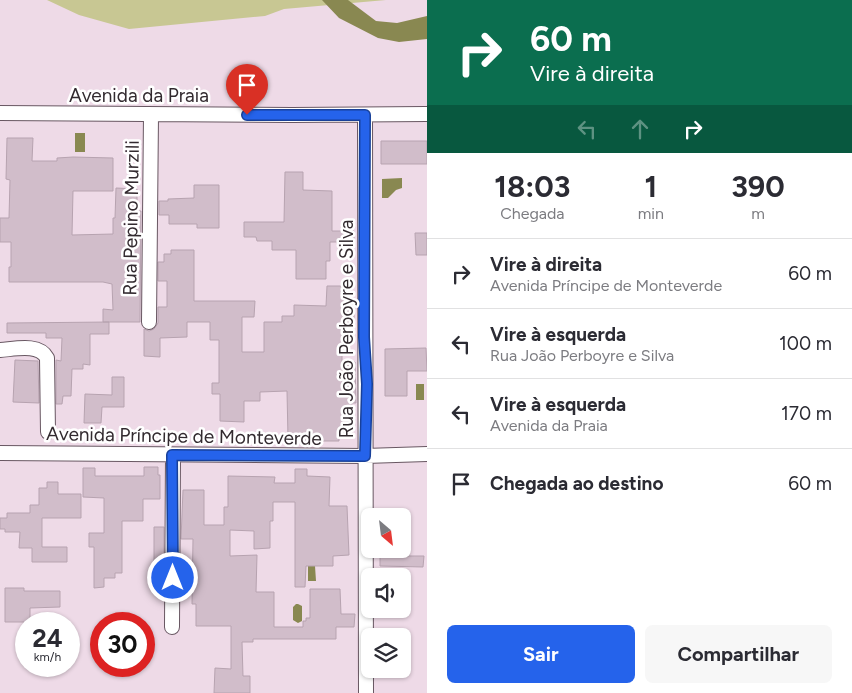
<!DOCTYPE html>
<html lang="pt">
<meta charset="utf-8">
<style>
body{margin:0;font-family:Figtree,sans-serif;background:#f7f7f7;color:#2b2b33;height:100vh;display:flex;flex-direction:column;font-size:19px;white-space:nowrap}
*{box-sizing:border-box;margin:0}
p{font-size:16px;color:#7c7c81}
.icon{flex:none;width:28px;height:28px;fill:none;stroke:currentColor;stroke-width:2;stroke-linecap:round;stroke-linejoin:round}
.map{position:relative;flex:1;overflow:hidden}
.sheet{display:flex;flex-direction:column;background:#fff;width:425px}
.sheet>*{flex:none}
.banner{background:#0b6e4f;color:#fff;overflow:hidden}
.needle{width:32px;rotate:152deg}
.buttons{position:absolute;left:361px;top:508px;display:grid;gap:10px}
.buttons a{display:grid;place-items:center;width:50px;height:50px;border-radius:8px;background:#fff;box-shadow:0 1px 4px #0004;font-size:25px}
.speed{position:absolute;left:15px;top:612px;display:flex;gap:10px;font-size:25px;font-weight:700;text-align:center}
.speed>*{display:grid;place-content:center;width:65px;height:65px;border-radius:50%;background:#fff;box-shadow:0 1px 4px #0004;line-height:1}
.speed small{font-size:12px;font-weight:400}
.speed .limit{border:8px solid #d22;background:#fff;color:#111}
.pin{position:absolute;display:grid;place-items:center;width:42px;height:42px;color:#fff;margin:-51px -21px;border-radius:50% 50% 50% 0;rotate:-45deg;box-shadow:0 0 5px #0007}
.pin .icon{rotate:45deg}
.me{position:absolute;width:55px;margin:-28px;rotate:0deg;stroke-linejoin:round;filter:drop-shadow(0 0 4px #0008)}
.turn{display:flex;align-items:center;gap:18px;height:105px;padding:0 20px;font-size:22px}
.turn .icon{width:65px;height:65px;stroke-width:2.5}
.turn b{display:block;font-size:35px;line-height:42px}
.lanes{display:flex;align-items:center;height:48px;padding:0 20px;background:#0003;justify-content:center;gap:25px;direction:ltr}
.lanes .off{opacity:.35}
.eta{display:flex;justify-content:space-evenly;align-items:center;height:85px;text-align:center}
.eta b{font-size:30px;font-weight:700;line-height:35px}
.action{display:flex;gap:10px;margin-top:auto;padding:10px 20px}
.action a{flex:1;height:58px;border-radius:8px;background:#2563eb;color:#fff;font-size:20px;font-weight:700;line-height:58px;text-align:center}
.action a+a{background:#f7f7f7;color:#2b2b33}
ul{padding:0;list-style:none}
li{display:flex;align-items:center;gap:15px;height:70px;padding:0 20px;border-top:1px solid #e1e1e2}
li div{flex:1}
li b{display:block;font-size:19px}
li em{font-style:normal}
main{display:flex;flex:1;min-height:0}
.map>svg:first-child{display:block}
.green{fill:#c8c793}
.water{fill:#898851}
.building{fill:#d1bdca;stroke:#b7a3b0}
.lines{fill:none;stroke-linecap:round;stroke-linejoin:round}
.minor-casing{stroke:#685762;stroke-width:16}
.minor{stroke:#fff;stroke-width:14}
.route-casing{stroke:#184099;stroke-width:12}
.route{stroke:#2563eb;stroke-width:9}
.labels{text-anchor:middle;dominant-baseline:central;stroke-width:5;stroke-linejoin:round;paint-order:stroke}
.street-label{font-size:19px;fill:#322a2f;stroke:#fff}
</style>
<main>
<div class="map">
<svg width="427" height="693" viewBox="0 0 427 693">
<rect width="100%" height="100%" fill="#eedae7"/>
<!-- green -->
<path class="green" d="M 47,0 L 386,0 L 284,9 L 265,16 L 129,29 L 79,15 Z"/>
<!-- water -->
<path class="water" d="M 322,0 L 348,0 L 376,21 L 397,23 L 427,16 L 427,39 L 399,42 L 378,38 L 339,18 Z
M 75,133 L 85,133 L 85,152 L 75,152 Z
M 402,178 L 402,188 L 396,190 L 388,198 L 382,198 L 382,179 Z
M 416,384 L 424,384 L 424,400 L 416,400 Z
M 308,566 L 315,566 L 316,581 L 308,581 Z
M 296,604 L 298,604 L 302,606 L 302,621 L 298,623 L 293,620 L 293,607 Z"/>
<!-- building -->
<path class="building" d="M 7,138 L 33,138 L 32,161 L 57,161 L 57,158 L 73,157 L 113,158 L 113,191 L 73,191 L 72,235 L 113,234 L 113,218 L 115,218 L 116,188 L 137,189 L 137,211 L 141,211 L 140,322 L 103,322 L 103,309 L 113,310 L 112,284 L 103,282 L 9,282 L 9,267 L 11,267 L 11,242 L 0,242 L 0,218 L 9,218 L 10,180 L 6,179 Z
M 381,141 L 427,141 L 427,164 L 381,164 Z
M 285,172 L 303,172 L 303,190 L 332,191 L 332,231 L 354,231 L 354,242 L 330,242 L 330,261 L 326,261 L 326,279 L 296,279 L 296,250 L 272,250 L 272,241 L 257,241 L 256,237 L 244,237 L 244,222 L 284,222 Z
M 194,185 L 219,185 L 219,228 L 197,228 L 197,224 L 169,224 L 169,215 L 159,215 L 159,201 L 168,201 L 168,199 L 194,198 Z
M 415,233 L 427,233 L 427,255 L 416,255 Z
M 171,250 L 194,250 L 194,301 L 255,301 L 254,317 L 242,317 L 242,352 L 264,352 L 264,322 L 282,322 L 282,316 L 294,316 L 294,305 L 326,306 L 327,286 L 346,286 L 346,311 L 354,311 L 354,323 L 342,323 L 342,362 L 355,362 L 356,403 L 352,403 L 352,433 L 339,433 L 339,441 L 306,441 L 306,438 L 288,438 L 287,391 L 260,392 L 260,401 L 244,401 L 244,422 L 220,421 L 220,394 L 212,394 L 212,383 L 219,383 L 219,340 L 210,340 L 210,322 L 187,322 L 187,337 L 160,338 L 160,357 L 144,356 L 144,329 L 149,331 L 154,329 L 158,323 L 158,307 L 167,307 L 167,281 L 158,281 L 158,262 L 164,262 L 164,254 L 171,254 Z
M 109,322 L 109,334 L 90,334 L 90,365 L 83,364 L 83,369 L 72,369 L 71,396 L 63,396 L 62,404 L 56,404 L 56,360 L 61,361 L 62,338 L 46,338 L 46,333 L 7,333 L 7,323 Z
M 426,348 L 427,371 L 407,371 L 407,396 L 385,396 L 385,349 Z
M 15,360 L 38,361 L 39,403 L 13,402 Z
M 112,377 L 124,377 L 124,407 L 102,407 L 101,423 L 84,423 L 85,394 L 112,395 Z
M 144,467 L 158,467 L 158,475 L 160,475 L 160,499 L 143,499 L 143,521 L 122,521 L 122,573 L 115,573 L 115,578 L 104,578 L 104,587 L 94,588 L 94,547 L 89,547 L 89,533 L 104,533 L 104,498 L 83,497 L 83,468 L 95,468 L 95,476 L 144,476 Z
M 295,469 L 307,469 L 307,476 L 330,477 L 329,506 L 347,506 L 349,555 L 333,556 L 333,566 L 306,566 L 305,587 L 295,587 L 295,502 L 273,502 L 273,521 L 270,521 L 270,548 L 254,549 L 254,531 L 230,530 L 230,556 L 257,555 L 256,592 L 274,592 L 274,627 L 303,627 L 303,621 L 306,621 L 306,618 L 310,618 L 310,589 L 340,589 L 341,614 L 355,614 L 354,627 L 336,627 L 336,639 L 253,639 L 253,642 L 242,642 L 243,676 L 250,676 L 250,693 L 214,693 L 215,668 L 231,669 L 231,626 L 196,626 L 196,604 L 192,604 L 193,539 L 181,539 L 183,490 L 204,490 L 204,525 L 224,525 L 224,507 L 228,507 L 228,476 L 275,477 L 274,483 L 295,483 Z
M 47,482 L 58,482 L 58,494 L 81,494 L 81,518 L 42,518 L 42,547 L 67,547 L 67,562 L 32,562 L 32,548 L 19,548 L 20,532 L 5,532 L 5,529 L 0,529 L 0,518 L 7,518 L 7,513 L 30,513 L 30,505 L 39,505 L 39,488 L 47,488 Z
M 154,527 L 164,527 L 164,575 L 154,575 Z
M 380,556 L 424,556 L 423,567 L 380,566 Z
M 5,588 L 24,588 L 24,591 L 60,591 L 60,607 L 30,608 L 30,622 L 5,622 Z"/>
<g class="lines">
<!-- minor casing -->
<g class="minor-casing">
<path id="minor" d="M 0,113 L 292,115 L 427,114
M 365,115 L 366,693
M 149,322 L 151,115
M 0,350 C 15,349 39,343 47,358 L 48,432
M 0,453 L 365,456 L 427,454
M 172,627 L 173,455"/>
</g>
<!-- minor -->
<use href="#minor" class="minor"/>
</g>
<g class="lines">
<!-- route casing -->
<g class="route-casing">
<path id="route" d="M 173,578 L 172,455 L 365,456 L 367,384 L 364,337 L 365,115 L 247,115"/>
</g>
<!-- route -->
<use href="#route" class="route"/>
</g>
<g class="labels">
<!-- street labels -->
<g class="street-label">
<text x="139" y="95">Avenida da Praia</text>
<text transform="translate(131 218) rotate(-89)">Rua Pepino Murzili</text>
<text transform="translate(346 329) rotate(-90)">Rua João Perboyre e Silva</text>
<text transform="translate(184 436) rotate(1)">Avenida Príncipe de Monteverde</text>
</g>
</g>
</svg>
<div class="buttons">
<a><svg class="needle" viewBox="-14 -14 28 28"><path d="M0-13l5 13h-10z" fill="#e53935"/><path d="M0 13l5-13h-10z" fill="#7c7c81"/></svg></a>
<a><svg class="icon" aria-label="sound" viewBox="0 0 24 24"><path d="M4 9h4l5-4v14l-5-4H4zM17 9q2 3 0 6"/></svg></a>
<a><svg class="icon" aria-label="layers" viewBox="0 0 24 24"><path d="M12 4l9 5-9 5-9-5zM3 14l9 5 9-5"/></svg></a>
</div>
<div class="speed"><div>24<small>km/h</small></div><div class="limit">30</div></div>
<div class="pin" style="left:247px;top:115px;background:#d93025"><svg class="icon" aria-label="arrive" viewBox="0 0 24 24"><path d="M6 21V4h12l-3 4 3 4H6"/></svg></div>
<svg class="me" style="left:173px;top:578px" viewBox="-20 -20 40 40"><circle r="17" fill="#2563eb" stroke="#fff" stroke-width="3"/><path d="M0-11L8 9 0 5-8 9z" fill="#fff"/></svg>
</div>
<section class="sheet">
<div class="banner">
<div class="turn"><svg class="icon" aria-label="right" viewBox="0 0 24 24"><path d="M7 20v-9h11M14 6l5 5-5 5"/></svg><div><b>60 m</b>Vire à direita</div></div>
<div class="lanes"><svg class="icon off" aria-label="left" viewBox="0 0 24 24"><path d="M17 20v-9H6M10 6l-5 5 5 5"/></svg><svg class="icon off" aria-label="ahead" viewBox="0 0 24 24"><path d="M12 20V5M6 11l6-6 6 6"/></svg><svg class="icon" aria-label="right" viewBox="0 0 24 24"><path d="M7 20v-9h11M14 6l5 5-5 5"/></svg></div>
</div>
<div class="eta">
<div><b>18:03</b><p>Chegada</p></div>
<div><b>1</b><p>min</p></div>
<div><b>390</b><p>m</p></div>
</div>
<ul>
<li><svg class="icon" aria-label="right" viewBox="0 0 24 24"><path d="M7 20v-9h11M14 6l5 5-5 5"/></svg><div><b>Vire à direita</b><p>Avenida Príncipe de Monteverde</p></div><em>60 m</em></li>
<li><svg class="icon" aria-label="left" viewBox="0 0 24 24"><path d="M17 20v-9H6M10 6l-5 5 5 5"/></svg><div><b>Vire à esquerda</b><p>Rua João Perboyre e Silva</p></div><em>100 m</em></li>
<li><svg class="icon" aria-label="left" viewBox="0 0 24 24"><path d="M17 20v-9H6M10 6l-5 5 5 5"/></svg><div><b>Vire à esquerda</b><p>Avenida da Praia</p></div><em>170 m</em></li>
<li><svg class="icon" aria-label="arrive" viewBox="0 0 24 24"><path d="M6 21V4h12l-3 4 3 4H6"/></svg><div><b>Chegada ao destino</b></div><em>60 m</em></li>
</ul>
<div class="action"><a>Sair</a><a>Compartilhar</a></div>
</section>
</main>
